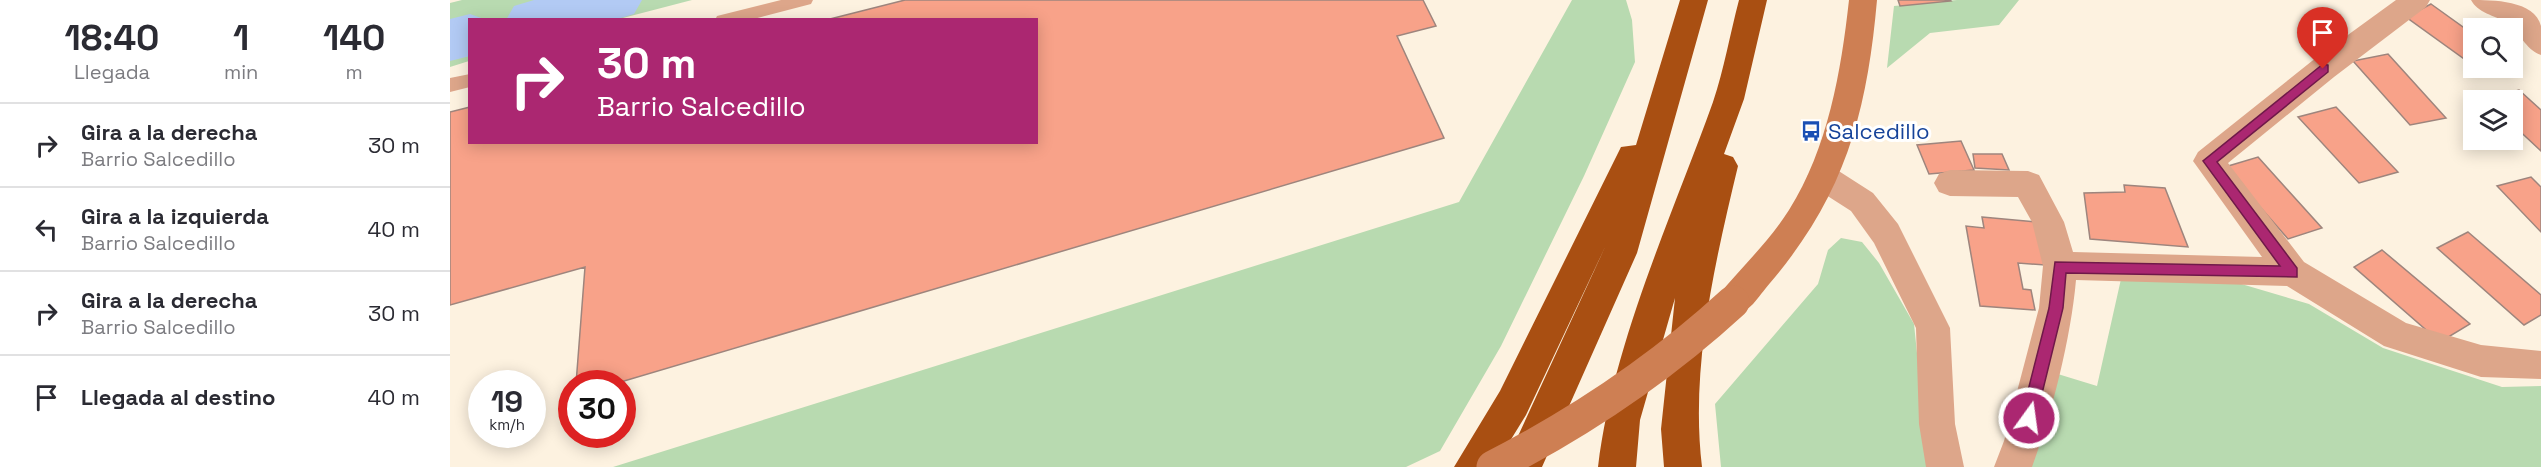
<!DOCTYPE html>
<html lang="es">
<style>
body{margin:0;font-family:"Space Grotesk",sans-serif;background:#f7f7f7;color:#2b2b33;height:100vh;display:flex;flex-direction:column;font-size:22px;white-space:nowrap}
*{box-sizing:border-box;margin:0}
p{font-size:20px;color:#7c7c81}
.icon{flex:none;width:33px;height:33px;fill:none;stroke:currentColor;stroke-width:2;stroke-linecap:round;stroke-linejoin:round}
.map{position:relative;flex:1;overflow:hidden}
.sheet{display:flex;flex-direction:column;background:#fff;width:450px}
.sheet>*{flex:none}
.hud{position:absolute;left:18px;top:18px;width:570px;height:126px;border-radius:0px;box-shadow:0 3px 15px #0003;background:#ab2771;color:#fff;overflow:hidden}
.tools{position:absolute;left:2013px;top:18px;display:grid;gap:12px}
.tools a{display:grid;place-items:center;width:60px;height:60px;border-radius:0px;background:#fff;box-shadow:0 3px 15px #0003;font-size:30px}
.speed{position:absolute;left:18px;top:370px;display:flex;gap:12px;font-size:30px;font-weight:700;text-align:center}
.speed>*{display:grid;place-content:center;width:78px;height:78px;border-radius:50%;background:#fff;box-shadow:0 3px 15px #0003;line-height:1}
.speed small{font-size:15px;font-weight:400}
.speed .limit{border:9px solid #d22;background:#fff;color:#111}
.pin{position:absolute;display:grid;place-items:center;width:51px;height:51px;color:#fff;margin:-62px -26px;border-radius:50% 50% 50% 0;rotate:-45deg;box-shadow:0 0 6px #0007}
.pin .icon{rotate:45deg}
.me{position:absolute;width:66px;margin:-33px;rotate:14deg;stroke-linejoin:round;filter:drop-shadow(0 0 4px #0008)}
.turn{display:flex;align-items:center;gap:21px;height:126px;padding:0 30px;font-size:27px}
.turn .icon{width:78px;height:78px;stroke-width:2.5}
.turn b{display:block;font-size:42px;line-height:51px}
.eta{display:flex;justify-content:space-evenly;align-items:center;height:102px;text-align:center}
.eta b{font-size:36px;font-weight:700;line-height:42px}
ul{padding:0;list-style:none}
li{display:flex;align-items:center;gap:18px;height:84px;padding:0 30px;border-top:2px solid #e1e1e2}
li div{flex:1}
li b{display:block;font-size:22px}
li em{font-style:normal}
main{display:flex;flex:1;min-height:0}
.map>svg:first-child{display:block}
.green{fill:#b8dab0}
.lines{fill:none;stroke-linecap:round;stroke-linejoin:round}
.river{fill:#b2caf4;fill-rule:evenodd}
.building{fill:#f8a289;stroke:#9e857d;stroke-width:1.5}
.lane{fill:#dda68a;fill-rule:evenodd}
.street{fill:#dda68a;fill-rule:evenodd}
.secondary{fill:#ce7f53;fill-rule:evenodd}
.highway{fill:#a94f12;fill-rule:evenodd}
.secondary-bridge{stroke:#ce7f53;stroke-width:33}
.route{fill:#ab2771;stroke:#6f1949;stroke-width:1.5}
.labels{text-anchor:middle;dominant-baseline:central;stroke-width:6;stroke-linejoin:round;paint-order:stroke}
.transit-label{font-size:22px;fill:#164399;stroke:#fff;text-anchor:start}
</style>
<main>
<section class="sheet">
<div class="eta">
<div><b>18:40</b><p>Llegada</p></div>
<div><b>1</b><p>min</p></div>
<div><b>140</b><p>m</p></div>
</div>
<ul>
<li><svg class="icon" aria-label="right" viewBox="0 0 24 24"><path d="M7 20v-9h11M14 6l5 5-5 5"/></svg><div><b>Gira a la derecha</b><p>Barrio Salcedillo</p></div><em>30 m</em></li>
<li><svg class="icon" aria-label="left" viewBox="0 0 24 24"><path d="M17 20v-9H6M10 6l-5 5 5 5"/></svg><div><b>Gira a la izquierda</b><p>Barrio Salcedillo</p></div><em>40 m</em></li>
<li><svg class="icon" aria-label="right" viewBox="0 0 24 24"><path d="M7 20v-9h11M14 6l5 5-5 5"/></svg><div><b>Gira a la derecha</b><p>Barrio Salcedillo</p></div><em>30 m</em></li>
<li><svg class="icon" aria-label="arrive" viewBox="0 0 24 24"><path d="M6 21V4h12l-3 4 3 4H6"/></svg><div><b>Llegada al destino</b></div><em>40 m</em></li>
</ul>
</section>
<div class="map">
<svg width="2091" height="467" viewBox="0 0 2091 467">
<rect width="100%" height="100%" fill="#fdf2e0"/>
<!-- green -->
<path class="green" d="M 12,0 L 242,0 L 169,19 L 20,20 L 19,61 L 0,67 L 0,3 Z
M 1122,0 L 1176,0 L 1182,20 L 1185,62 L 1134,176 L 1051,346 L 990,451 L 956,467 L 163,467 L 1009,202 Z
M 1507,0 L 1569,0 L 1549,25 L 1480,33 L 1437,68 L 1444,6 Z
M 1391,238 L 1412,242 L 1429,263 L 1464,324 L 1475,431 L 1481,467 L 1271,467 L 1265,404 L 1368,284 L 1378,250 Z
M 1671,279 L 1788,283 L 1859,304 L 1933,348 L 2052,387 L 2091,386 L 2091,467 L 1571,467 L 1598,371 L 1647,386 Z"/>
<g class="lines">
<!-- river -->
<path class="river" d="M 84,0 L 192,0 L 184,14 L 164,20 L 56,20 L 64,6 Z
M 20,14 L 37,20 L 20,20 L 20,56 L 0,61 L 0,19 Z"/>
</g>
<!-- building -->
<path class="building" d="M 455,0 L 973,0 L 986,26 L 947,36 L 994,138 L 164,384 L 126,384 L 135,267 L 0,305 L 0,112 L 20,107 L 20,142 L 586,142 L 586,20 L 376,20 Z
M 1448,0 L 1500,0 L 1501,1 L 1450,6 Z
M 1981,4 L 2024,35 L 2024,66 L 1956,17 Z
M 1938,54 L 1996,118 L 1960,125 L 1903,61 Z
M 2069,90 L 2091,110 L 2091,151 L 2062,124 L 2062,100 L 2036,99 Z
M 1886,107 L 1948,172 L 1909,183 L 1848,117 Z
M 1511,141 L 1524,170 L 1479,174 L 1467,145 Z
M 1523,154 L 1552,154 L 1559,170 L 1525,168 Z
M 1808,157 L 1872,228 L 1838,239 L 1775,167 Z
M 2081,177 L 2091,187 L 2091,232 L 2047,186 Z
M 1674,185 L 1715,188 L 1738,247 L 1640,239 L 1634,193 L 1675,192 Z
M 1532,217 L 1586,222 L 1595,265 L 1568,263 L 1573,289 L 1581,290 L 1585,310 L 1530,306 L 1516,226 L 1534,228 Z
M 2018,232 L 2091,295 L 2091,315 L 2074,325 L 1987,248 Z
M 1932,250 L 2020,324 L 1990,342 L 1904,267 Z"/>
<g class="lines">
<!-- lane -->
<path class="lane" d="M 331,0 L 363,0 L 361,4 L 300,20 L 265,20 L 267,16 Z
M 20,74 L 20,87 L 0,92 L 0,78 Z"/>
<!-- street -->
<path class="street" d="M 1946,0 L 1980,0 L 1976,7 L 1884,77 L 1778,163 L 1854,262 L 1956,323 L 2031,345 L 2091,351 L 2091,379 L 2031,377 L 1934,346 L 1837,286 L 1626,280 C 1621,337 1602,414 1582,467 L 1544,467 L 1554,441 L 1589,308 L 1593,266 L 1582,222 L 1568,197 L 1500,196 L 1489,192 L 1484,183 L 1489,174 L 1500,170 L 1578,171 L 1589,175 L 1614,222 L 1623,252 L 1812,257 L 1743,161 L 1748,152 L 1862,61 Z
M 2021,0 C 2042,0 2085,0 2091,26 C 2091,35 2091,46 2091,55 C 2074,49 2071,32 2057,23 C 2044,15 2028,13 2021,0 Z
M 1373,164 L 1384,168 L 1423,193 L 1448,224 L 1500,328 L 1505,424 L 1514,467 L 1476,467 L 1469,424 L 1466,328 L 1424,243 L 1401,211 L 1362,186 L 1357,177 L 1362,168 Z"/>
<!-- secondary -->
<path class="secondary" d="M 1399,0 L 1427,0 C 1417,113 1395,195 1320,283 C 1305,300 1297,321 1271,312 L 1266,302 L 1271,292 C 1294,265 1320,240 1339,210 C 1378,148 1391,72 1399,0 Z"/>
<!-- highway -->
<path class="highway" d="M 1230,0 L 1258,0 L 1187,253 L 1092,467 L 1060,467 L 1057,460 L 1156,245 L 1076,415 L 1044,467 L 1004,467 L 1050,391 L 1171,147 L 1186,145 Z
M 1289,0 L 1317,0 L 1294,99 L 1274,154 L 1283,157 L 1288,166 C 1265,262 1240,368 1252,467 L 1214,467 L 1211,429 L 1225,298 L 1190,420 L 1186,467 L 1148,467 C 1163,343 1221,219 1263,102 C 1274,69 1280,34 1289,0 Z"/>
<!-- secondary-bridge -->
<path class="secondary-bridge" d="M 1043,467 C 1131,422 1210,369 1283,302"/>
</g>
<!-- route -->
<path class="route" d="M 1873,64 L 1878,65 L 1878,72 L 1767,162 L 1847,268 L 1847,277 L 1616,273 L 1613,308 L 1586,418 L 1584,423 L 1573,423 L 1571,418 L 1599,308 L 1605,262 L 1830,266 L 1753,161 Z"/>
<!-- icons -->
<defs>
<g id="bus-bare" transform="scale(1.62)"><path d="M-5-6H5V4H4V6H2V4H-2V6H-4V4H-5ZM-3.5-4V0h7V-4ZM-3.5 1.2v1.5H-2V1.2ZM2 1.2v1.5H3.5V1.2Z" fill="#1a4fb4" stroke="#fff" stroke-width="2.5" paint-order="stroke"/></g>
</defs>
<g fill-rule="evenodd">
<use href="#bus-bare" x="1361" y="131"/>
</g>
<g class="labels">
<!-- transit labels -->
<g class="transit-label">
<text x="1378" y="131">Salcedillo</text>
</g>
</g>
</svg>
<div class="tools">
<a><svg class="icon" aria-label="search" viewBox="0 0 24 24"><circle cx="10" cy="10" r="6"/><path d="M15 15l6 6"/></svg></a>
<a><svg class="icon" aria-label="layers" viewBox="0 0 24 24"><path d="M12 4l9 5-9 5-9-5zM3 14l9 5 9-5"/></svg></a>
</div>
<div class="speed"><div>19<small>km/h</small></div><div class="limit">30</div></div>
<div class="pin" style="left:1873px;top:69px;background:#d93025"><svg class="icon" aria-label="arrive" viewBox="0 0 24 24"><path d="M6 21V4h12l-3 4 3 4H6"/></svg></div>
<svg class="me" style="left:1579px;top:418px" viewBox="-20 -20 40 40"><circle r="17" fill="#ab2771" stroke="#fff" stroke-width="3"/><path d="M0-11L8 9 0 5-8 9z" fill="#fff"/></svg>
<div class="hud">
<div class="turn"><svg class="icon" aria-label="right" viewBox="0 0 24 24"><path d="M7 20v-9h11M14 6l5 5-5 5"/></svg><div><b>30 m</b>Barrio Salcedillo</div></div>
</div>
</div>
</main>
